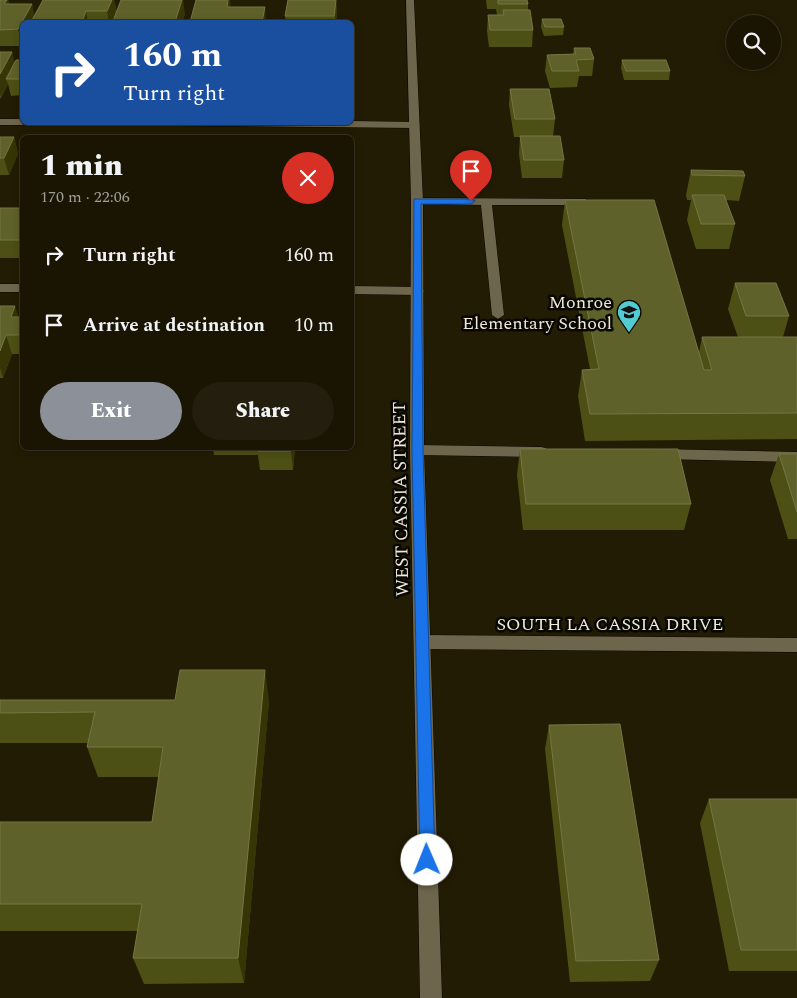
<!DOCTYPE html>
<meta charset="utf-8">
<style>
body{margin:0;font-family:Spectral,serif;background:#231e0d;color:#f1f3f6;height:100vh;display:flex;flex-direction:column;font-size:19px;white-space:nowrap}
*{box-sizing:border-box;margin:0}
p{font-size:16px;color:#9f9f9a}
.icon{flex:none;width:28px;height:28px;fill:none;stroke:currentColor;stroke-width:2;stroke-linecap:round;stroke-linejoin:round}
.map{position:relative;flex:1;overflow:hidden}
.drawer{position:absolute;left:20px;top:135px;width:334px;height:315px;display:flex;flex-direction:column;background:#1a1503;border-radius:8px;box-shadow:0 2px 8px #0003,0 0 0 1px #383425}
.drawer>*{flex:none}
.guide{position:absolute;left:20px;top:20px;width:334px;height:105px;border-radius:8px;box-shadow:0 2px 8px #0003,0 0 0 1px #383425;background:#1a4fa0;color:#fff;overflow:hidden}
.tools{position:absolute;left:726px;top:15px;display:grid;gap:10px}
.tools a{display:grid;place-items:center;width:55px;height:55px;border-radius:50%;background:#1a1503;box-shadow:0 2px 8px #0003,0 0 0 1px #383425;font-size:25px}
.pin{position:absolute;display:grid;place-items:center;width:42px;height:42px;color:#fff;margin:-51px -21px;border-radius:50% 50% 50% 0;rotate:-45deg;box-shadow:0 0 5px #0007}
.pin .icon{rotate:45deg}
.me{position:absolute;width:55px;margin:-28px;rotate:359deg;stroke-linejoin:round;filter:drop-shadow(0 0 4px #0008)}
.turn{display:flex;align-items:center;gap:18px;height:105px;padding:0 20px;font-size:22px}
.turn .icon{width:65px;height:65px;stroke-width:2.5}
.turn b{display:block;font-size:35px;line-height:42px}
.round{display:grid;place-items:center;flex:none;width:52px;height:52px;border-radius:26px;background:#231e0d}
.head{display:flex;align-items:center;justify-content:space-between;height:85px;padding:0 20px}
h1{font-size:30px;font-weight:800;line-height:38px}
.action{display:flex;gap:10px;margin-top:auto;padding:10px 20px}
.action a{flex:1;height:58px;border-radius:30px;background:#8c9099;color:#fff;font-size:20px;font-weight:800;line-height:58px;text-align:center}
.action a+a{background:#231e0d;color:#f1f3f6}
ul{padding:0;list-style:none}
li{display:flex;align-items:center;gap:15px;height:70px;padding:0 20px}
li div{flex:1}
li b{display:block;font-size:19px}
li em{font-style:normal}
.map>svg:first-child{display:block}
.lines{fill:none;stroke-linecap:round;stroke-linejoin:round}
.service-casing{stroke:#0c0600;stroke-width:1}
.minor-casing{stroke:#0c0600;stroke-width:1}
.tertiary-casing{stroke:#0c0600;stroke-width:1}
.service{fill:#6e664c;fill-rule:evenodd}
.minor{fill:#6e664c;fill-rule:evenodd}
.tertiary{fill:#6e664c;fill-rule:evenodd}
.wall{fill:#4d5014}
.shaded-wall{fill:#353505}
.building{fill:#5e6129;stroke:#757645}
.route{fill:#1a73e8;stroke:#114b97}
.labels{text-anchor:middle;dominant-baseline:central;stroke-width:5;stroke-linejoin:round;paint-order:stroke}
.poi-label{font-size:18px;fill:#eee9db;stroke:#090701;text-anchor:end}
.street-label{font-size:18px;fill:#eee9db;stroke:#090701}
</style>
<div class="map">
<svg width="797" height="998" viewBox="0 0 797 998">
<rect width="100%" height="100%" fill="#231c04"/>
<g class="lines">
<!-- service casing -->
<g class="service-casing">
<path id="service" d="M 417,198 L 585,199 L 591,202 L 585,205 L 492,205 L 504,315 L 498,319 L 492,315 L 481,205 L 413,203 L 411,201 Z
M 417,445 L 541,447 L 546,448 L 548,452 L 546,456 L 541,457 L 417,455 L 412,454 L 410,450 L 412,446 Z
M 659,449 L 797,452 L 797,462 L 659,459 L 654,458 L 652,454 L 654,450 Z"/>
</g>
<!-- minor casing -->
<g class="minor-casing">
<path id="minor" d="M 0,119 L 22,119 L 22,122 L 27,122 L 22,125 L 0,125 Z
M 351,121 L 415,122 L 420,125 L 415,128 L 124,125 L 119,122 Z
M 0,284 L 22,284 L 22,292 L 0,292 Z
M 351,286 L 418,287 L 424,291 L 418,295 L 351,294 Z
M 422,635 L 797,638 L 797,652 L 422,649 L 416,647 L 414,642 L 416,637 Z"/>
</g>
<!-- tertiary casing -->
<g class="tertiary-casing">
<path id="tertiary" d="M 406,0 L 414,0 L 423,201 L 424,450 L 442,998 L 420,998 L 410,450 L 411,201 Z"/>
</g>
<!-- service -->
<use href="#service" class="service"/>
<!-- minor -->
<use href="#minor" class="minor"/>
<!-- tertiary -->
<use href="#tertiary" class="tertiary"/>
</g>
<!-- wall -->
<path class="wall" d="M 0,0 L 8,0 L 9,4 L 32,4 L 34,16 L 43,0 L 114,0 L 117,12 L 185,14 L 182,22 L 113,22 L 114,17 L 112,22 L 22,22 L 22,46 L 0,46 Z
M 288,0 L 336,0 L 337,13 L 336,22 L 286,22 L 285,16 Z
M 486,0 L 527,0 L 528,4 L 528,10 L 533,30 L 532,47 L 489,47 L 487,31 L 488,15 L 497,15 L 496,9 L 487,9 Z
M 542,19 L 564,27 L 563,35 L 544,36 L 541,27 Z
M 574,48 L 594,59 L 592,76 L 579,76 L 577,87 L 550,88 L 545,71 L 547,55 L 573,54 Z
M 0,52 L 12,52 L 14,63 L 22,60 L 22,95 L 11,96 L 8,84 L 1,98 L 0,98 Z
M 622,60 L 670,71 L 669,80 L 624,80 L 621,68 Z
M 510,89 L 555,119 L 553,136 L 564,160 L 562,178 L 522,178 L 519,154 L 520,137 L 514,137 L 509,105 Z
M 0,137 L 14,137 L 18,154 L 9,175 L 0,175 Z
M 691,170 L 745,176 L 739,201 L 726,200 L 735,224 L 729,249 L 696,249 L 687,220 L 691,200 L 687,200 L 686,195 Z
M 565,200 L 699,352 L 702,337 L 738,337 L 728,309 L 735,283 L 789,316 L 783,337 L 797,337 L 797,439 L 585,441 L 578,396 L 582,370 L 590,369 L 562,225 Z
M 0,208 L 22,208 L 22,258 L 0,258 Z
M 0,306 L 19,317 L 22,317 L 22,354 L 12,354 L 3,378 L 0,378 Z
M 213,448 L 295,448 L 293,470 L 260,470 L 258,455 L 214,455 Z
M 520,449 L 691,504 L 684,530 L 523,530 L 517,475 Z
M 779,454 L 797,454 L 797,539 L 788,539 L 770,480 Z
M 0,700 L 269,701 L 244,983 L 144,984 L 133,958 L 138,931 L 0,931 L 0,822 L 152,822 L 159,777 L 98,777 L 87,747 L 88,743 L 0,743 Z
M 549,725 L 659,960 L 650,981 L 570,982 L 545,749 Z
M 709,799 L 797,799 L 797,971 L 729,971 L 700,823 Z"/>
<!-- shaded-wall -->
<path class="shaded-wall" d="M 7,0 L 8,0 L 12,13 L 4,4 Z
M 112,0 L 114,0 L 117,12 L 112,22 L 109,22 L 107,11 Z
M 182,0 L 183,0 L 185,14 L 182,22 L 175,22 Z
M 228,0 L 230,0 L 231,12 L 227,7 Z
M 336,0 L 337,13 L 336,22 L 335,22 Z
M 32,4 L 35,20 L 34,22 L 22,22 L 22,46 L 18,29 Z
M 265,7 L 266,22 L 262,22 Z
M 86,11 L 88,22 L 82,22 Z
M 12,52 L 16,68 L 6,79 L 8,84 L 1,98 L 0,93 L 0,74 Z
M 14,137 L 18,154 L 9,175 L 4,158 Z
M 15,306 L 21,324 L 17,336 L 11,317 Z
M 22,330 L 22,342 L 20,335 Z
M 6,335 L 12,354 L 3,378 L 0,368 L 0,351 Z
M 292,448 L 295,448 L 293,470 L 291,451 Z
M 265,670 L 269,701 L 244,983 L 238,958 Z"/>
<!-- building -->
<path class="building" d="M 0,0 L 7,0 L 4,4 L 32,4 L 18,29 L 0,30 Z
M 43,0 L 112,0 L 107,11 L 86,11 L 82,22 L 31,22 Z
M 121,0 L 182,0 L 175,22 L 128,22 L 129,21 L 113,21 Z
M 196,0 L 228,0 L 227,7 L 265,7 L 262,22 L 190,22 Z
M 288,0 L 336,0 L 334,16 L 285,16 Z
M 498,0 L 527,0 L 528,4 L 498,4 Z
M 503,10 L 530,10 L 533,30 L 490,30 L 488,15 L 504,15 Z
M 542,19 L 561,19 L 564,27 L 545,27 Z
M 574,48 L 590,48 L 594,59 L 576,60 L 579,71 L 552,71 L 547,55 L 576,54 Z
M 0,52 L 12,52 L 0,74 Z
M 16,60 L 22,60 L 22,79 L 6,79 Z
M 622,60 L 666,60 L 670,71 L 626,71 Z
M 510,89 L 549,89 L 555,119 L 515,119 Z
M 36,135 L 71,135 L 70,138 L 34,138 Z
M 520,136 L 560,136 L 564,160 L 524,160 Z
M 0,137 L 14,137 L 4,158 L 0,158 Z
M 141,137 L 174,137 L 174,138 L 141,138 Z
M 257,137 L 340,137 L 340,138 L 257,138 Z
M 691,170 L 743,171 L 745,176 L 692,175 Z
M 692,195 L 724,195 L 735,224 L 701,224 Z
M 565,200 L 654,200 L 704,370 L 712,370 L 702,337 L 797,337 L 797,413 L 590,414 L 582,370 L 599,369 Z
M 0,208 L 22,208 L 22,240 L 0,240 Z
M 735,283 L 776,283 L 789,316 L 746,316 Z
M 0,306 L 15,306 L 11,317 L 22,317 L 22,330 L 20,335 L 6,335 L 0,351 Z
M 258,448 L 292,448 L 291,451 L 258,451 Z
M 520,449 L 678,449 L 691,504 L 526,504 Z
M 779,454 L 797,454 L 797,512 Z
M 180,670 L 265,670 L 238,958 L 133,958 L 142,904 L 0,904 L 0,822 L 152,822 L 163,747 L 87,747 L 95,712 L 0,713 L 0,700 L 175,700 Z
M 620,724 L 659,960 L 576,961 L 549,725 Z
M 709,799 L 797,799 L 797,950 L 741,950 Z"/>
<!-- route -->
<path class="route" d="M 414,199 L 471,199 L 475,201 L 471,204 L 421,204 L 423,450 L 435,860 L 433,865 L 427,867 L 422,865 L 420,860 L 412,450 Z"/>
<!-- icons -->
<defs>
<g id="school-pin" transform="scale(1.25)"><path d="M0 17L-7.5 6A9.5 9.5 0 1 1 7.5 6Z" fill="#51ccd3" stroke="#090701"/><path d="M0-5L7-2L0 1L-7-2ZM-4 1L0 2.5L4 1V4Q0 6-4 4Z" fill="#111"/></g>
</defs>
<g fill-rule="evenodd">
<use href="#school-pin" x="629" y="312"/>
</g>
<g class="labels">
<!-- poi labels -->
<g class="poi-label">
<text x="612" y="302">Monroe<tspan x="612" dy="21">Elementary School</tspan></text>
</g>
<!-- street labels -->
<g class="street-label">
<text transform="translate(401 499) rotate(-91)">WEST CASSIA STREET</text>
<text x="610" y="624">SOUTH LA CASSIA DRIVE</text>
</g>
</g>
</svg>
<div class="tools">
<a><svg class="icon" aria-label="search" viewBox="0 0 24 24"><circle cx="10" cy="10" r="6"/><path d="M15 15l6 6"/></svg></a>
</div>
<div class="pin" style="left:471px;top:201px;background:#d93025"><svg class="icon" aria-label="arrive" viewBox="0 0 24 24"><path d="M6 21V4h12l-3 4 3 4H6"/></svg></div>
<svg class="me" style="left:427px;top:860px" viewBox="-20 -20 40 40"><circle r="19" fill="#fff"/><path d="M0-13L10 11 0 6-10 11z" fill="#1a73e8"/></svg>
<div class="guide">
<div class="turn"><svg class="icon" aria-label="right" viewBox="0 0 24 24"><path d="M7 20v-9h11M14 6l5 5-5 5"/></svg><div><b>160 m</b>Turn right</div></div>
</div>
<section class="drawer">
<div class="head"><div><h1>1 min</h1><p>170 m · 22:06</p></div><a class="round" style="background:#d93025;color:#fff"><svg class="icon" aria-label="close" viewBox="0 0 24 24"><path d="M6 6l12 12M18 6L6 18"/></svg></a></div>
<ul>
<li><svg class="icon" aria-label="right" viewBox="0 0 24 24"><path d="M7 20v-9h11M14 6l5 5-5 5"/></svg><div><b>Turn right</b></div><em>160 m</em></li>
<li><svg class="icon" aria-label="arrive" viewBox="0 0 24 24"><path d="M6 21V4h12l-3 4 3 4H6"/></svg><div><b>Arrive at destination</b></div><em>10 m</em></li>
</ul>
<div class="action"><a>Exit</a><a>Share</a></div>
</section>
</div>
